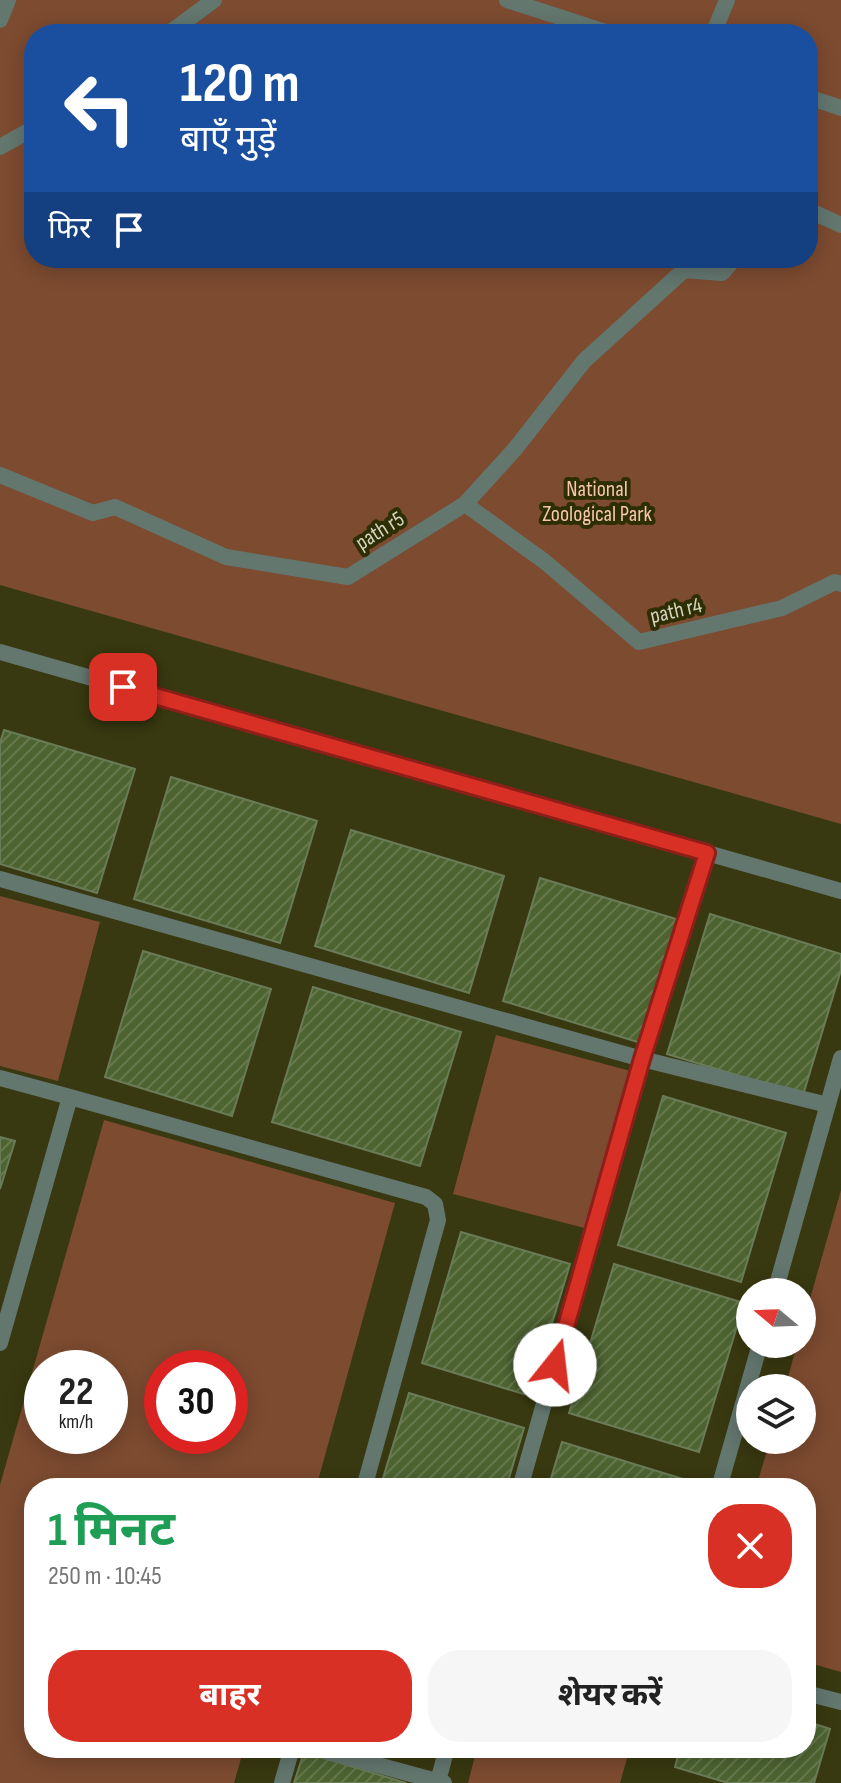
<!DOCTYPE html>
<html lang="hi">
<meta charset="utf-8">
<style>
body{margin:0;font-family:"Sofia Sans Condensed","Noto Sans Devanagari",sans-serif;background:#f6f6f6;color:#222;height:100vh;display:flex;flex-direction:column;font-size:30px;white-space:nowrap}
*{box-sizing:border-box;margin:0}
p{font-size:26px;color:#767676}
.icon{flex:none;width:44px;height:44px;fill:none;stroke:currentColor;stroke-width:2;stroke-linecap:round;stroke-linejoin:round}
.map{position:relative;flex:1;overflow:hidden}
.details{position:absolute;left:24px;top:1478px;width:792px;height:280px;display:flex;flex-direction:column;background:#fff;border-radius:32px;box-shadow:0 4px 20px #0003}
.details>*{flex:none}
.top-card{position:absolute;left:24px;top:24px;width:794px;height:244px;border-radius:32px;box-shadow:0 4px 20px #0003;background:#1a4fa0;color:#fff;overflow:hidden}
.needle{width:52px;rotate:289deg}
.buttons{position:absolute;left:736px;top:1278px;display:grid;gap:16px}
.buttons a{display:grid;place-items:center;width:80px;height:80px;border-radius:50%;background:#fff;box-shadow:0 4px 20px #0003;font-size:40px}
.speed{position:absolute;left:24px;top:1350px;display:flex;gap:16px;font-size:40px;font-weight:700;text-align:center}
.speed>*{display:grid;place-content:center;width:104px;height:104px;border-radius:50%;background:#fff;box-shadow:0 4px 20px #0003;line-height:1}
.speed small{font-size:20px;font-weight:400}
.speed .limit{border:12px solid #d22;background:#fff;color:#111}
.pin{position:absolute;display:grid;place-items:center;width:68px;height:68px;color:#fff;margin:-34px;border-radius:16px;box-shadow:0 4px 12px #0006}
.me{position:absolute;width:88px;margin:-44px;rotate:16deg;stroke-linejoin:round;filter:drop-shadow(0 0 6px #0008)}
.turn{display:flex;align-items:center;gap:28px;height:168px;padding:0 24px;font-size:36px}
.turn .icon{width:104px;height:104px;stroke-width:2.5}
.turn b{display:block;font-size:56px;line-height:68px}
.then{display:flex;align-items:center;height:76px;padding:0 24px;background:#0003;gap:16px;font-size:30px}
.round{display:grid;place-items:center;flex:none;width:84px;height:84px;border-radius:32px;background:#f6f6f6}
.head{display:flex;align-items:center;justify-content:space-between;height:136px;padding:0 24px}
h1{font-size:48px;font-weight:700;line-height:60px;color:#1e9e55}
.primary-button{display:flex;gap:16px;margin-top:auto;padding:16px 24px}
.primary-button a{flex:1;height:92px;border-radius:32px;background:#d93025;color:#fff;font-size:32px;font-weight:700;line-height:92px;text-align:center}
.primary-button a+a{background:#f6f6f6;color:#222}
.map>svg:first-child{display:block}
.green{fill:#7d4b30;fill-rule:evenodd}
.building{fill:url(#building-hatch);stroke:#6a7c57;stroke-width:2}
.lines{fill:none;stroke-linecap:round;stroke-linejoin:round}
.pedestrian{stroke:#63776f;stroke-width:16}
.minor{stroke:#63776f;stroke-width:16}
.route-casing{stroke:#8d1f18;stroke-width:20}
.route{stroke:#d93025;stroke-width:14}
.labels{text-anchor:middle;dominant-baseline:central;stroke-width:8;stroke-linejoin:round;paint-order:stroke}
.park-label{font-size:22px;fill:#f6c5ab;stroke:#2e2e04}
.street-label{font-size:22px;fill:#d4d5bf;stroke:#2e2e04}
</style>
<div class="map">
<svg width="841" height="1783" viewBox="0 0 841 1783">
<defs>
<pattern id="building-hatch" width="6" height="6" patternUnits="userSpaceOnUse" patternTransform="scale(2)"><rect width="6" height="6" fill="#4d6431"/><path d="M-1 1l2-2M0 6l6-6M5 7l2-2" fill="none" stroke="#66794d"/></pattern>
</defs>
<rect width="100%" height="100%" fill="#383910"/>
<!-- green -->
<path class="green" d="M 0,0 L 841,0 L 841,824 L 0,585 ZM 34,34 L 808,34 L 808,258 L 34,258 Z
M 0,896 L 100,922 L 58,1081 L 0,1066 Z
M 496,1035 L 638,1073 L 596,1231 L 453,1194 Z
M 104,1120 L 395,1203 L 316,1488 L 34,1488 L 34,1748 L 244,1748 L 234,1783 L 0,1783 L 0,1485 ZM 110,1368 L 110,1436 L 42,1436 L 42,1368 ZM 230,1368 L 230,1436 L 162,1436 L 162,1368 Z
M 841,1190 L 841,1672 L 806,1662 L 806,1488 L 756,1488 L 770,1440 L 802,1440 L 802,1388 L 785,1388 L 797,1344 L 802,1344 L 802,1327 Z
M 477,1748 L 630,1748 L 620,1783 L 468,1783 Z"/>
<!-- building -->
<path class="building" d="M 4,730 L 135,769 L 97,893 L 0,864 L 0,743 Z
M 171,777 L 317,821 L 280,943 L 134,899 Z
M 351,830 L 504,876 L 469,993 L 315,946 Z
M 540,878 L 679,920 L 641,1043 L 503,1001 Z
M 710,914 L 841,954 L 841,970 L 803,1095 L 667,1054 Z
M 143,951 L 271,989 L 232,1116 L 105,1077 Z
M 313,987 L 461,1032 L 420,1166 L 272,1122 Z
M 663,1096 L 786,1133 L 741,1282 L 618,1245 Z
M 0,1137 L 15,1141 L 0,1189 Z
M 461,1232 L 570,1264 L 530,1396 L 422,1363 Z
M 614,1264 L 744,1303 L 699,1452 L 569,1413 Z
M 409,1393 L 524,1428 L 506,1488 L 380,1488 Z
M 562,1442 L 683,1479 L 681,1488 L 548,1488 Z
M 806,1721 L 830,1729 L 814,1783 L 728,1783 L 675,1767 L 680,1748 L 806,1748 Z
M 304,1752 L 406,1783 L 294,1783 Z"/>
<g class="lines">
<!-- pedestrian -->
<path class="pedestrian" d="M 507,0 L 612,34
M 0,20 L 8,0
M 168,34 L 214,0
M 713,34 L 727,0
M 808,97 L 841,108
M 0,147 L 34,128
M 808,214 L 815,213 L 841,225
M 684,270 L 722,273 L 735,258
M 0,475 L 93,513 L 115,507 L 226,557 L 348,577 L 465,504 L 515,449 L 584,361 L 684,270 L 689,258
M 465,504 L 544,561 L 639,642 L 782,608 L 835,582 L 841,584"/>
<!-- minor -->
<path class="minor" d="M 0,652 L 841,891
M 0,879 L 642,1059 L 828,1105
M 0,1078 L 70,1097
M 775,1292 L 841,1058
M 0,1343 L 70,1097 L 426,1197 L 435,1204 L 438,1220 L 364,1488
M 520,1488 L 642,1059 L 707,853
M 719,1488 L 760,1344
M 806,1693 L 841,1702
M 315,1748 L 444,1783
M 438,1781 L 447,1748
M 282,1783 L 292,1748"/>
</g>
<g class="lines">
<!-- route casing -->
<g class="route-casing">
<path id="route" d="M 123,687 L 707,853 L 642,1059 L 555,1365"/>
</g>
<!-- route -->
<use href="#route" class="route"/>
</g>
<g class="labels">
<!-- park labels -->
<g class="park-label">
<text x="597" y="489">National<tspan x="597" dy="25">Zoological Park</tspan></text>
</g>
<!-- street labels -->
<g class="street-label">
<text transform="translate(380 531) rotate(-32)">path r5</text>
<text transform="translate(676 611) rotate(-13)">path r4</text>
</g>
</g>
</svg>
<div class="buttons">
<a><svg class="needle" viewBox="-14 -14 28 28"><path d="M0-13l5 13h-10z" fill="#e53935"/><path d="M0 13l5-13h-10z" fill="#767676"/></svg></a>
<a><svg class="icon" aria-label="layers" viewBox="0 0 24 24"><path d="M12 4l9 5-9 5-9-5zM3 14l9 5 9-5"/></svg></a>
</div>
<div class="speed"><div>22<small>km/h</small></div><div class="limit">30</div></div>
<div class="pin" style="left:123px;top:687px;background:#d93025"><svg class="icon" aria-label="arrive" viewBox="0 0 24 24"><path d="M6 21V4h12l-3 4 3 4H6"/></svg></div>
<svg class="me" style="left:555px;top:1365px" viewBox="-20 -20 40 40"><circle r="19" fill="#fff"/><path d="M0-13L10 11 0 6-10 11z" fill="#d93025"/></svg>
<div class="top-card">
<div class="turn"><svg class="icon" aria-label="left" viewBox="0 0 24 24"><path d="M17 20v-9H6M10 6l-5 5 5 5"/></svg><div><b>120 m</b>बाएँ मुड़ें</div></div>
<div class="then">फिर<svg class="icon" aria-label="arrive" viewBox="0 0 24 24"><path d="M6 21V4h12l-3 4 3 4H6"/></svg></div>
</div>
<section class="details">
<div class="head"><div><h1>1 मिनट</h1><p>250 m · 10:45</p></div><a class="round" style="background:#d93025;color:#fff"><svg class="icon" aria-label="close" viewBox="0 0 24 24"><path d="M6 6l12 12M18 6L6 18"/></svg></a></div>
<div class="primary-button"><a>बाहर</a><a>शेयर करें</a></div>
</section>
</div>
